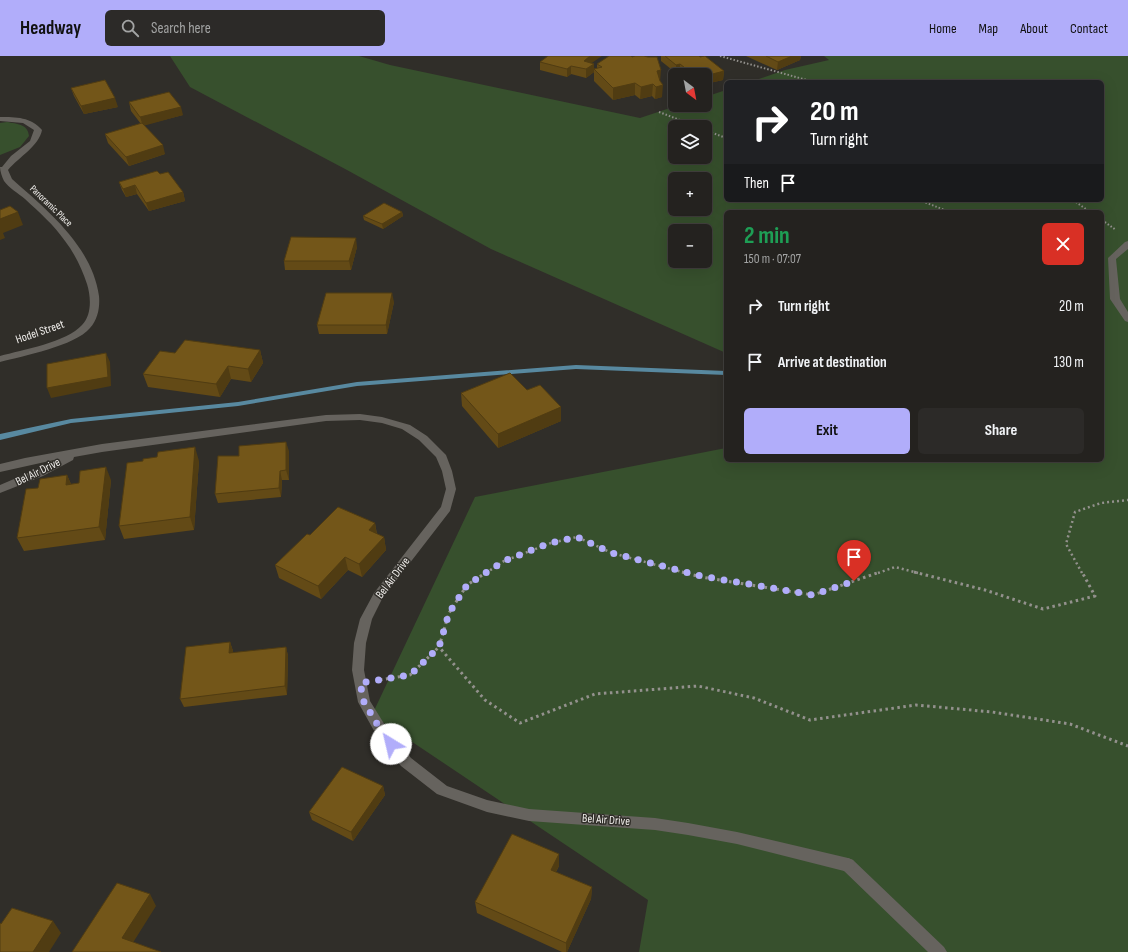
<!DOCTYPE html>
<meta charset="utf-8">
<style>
body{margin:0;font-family:"Sofia Sans Condensed",sans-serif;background:#2c2a28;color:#f1f3f6;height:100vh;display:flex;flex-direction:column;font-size:15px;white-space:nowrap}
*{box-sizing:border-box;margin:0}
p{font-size:13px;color:#a3a4a4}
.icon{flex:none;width:22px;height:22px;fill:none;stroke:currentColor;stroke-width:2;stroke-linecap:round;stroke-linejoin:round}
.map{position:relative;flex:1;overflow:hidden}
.sheet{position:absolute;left:724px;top:154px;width:380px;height:252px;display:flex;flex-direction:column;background:#24221f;border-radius:6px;box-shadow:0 4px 16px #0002,0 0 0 1px #413f3d}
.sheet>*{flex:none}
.hud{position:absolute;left:724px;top:24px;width:380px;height:122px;border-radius:6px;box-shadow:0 4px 16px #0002,0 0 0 1px #413f3d;background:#202124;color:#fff;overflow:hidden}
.needle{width:26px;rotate:148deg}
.tools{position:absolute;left:668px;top:12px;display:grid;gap:8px}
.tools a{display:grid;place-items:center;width:44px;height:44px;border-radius:6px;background:#24221f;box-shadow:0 4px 16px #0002,0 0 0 1px #413f3d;font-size:20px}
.pin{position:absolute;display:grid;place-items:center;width:34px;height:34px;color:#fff;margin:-41px -17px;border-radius:50% 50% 50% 0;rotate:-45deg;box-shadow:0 0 4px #0007}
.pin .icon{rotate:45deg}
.me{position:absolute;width:44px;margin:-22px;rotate:324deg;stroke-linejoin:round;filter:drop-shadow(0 0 3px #0008)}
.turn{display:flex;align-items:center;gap:14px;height:84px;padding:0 20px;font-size:18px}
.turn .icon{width:52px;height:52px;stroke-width:2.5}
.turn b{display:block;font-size:28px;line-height:34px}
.then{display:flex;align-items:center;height:38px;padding:0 20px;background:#0003;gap:8px;font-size:15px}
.round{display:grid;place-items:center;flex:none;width:42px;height:42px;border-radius:6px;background:#2c2a28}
.summary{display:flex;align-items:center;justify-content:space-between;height:68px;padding:0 20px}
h1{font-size:24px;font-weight:700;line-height:30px;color:#1e9e55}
.button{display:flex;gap:8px;margin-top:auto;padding:8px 20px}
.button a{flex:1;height:46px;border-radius:6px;background:#b1adfa;color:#111;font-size:16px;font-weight:700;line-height:46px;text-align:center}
.button a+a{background:#2c2a28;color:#f1f3f6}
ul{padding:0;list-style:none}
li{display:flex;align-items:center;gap:12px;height:56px;padding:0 20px}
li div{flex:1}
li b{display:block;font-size:15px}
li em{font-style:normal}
header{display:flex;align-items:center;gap:24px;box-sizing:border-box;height:56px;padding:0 20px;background:#b1adfa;color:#111}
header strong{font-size:19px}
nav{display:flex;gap:22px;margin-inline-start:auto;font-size:14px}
.search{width:280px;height:36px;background:#2c2a28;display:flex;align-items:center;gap:10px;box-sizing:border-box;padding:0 14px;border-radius:6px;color:#a3a4a4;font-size:15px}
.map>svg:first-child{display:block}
.green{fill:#37502d;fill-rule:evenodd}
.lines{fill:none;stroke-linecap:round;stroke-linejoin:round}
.stream{fill:#5889a0;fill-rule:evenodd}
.path-far2{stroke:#93918d;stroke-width:2;stroke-dasharray:1.5 2;stroke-linecap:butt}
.path-far1{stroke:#93918d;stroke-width:2.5;stroke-dasharray:2 3;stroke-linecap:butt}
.path{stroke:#93918d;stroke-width:3;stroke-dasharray:2.5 3.5;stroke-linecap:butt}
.service{fill:#66635e;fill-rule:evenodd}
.minor{fill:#66635e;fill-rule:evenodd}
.wall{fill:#634a16}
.shaded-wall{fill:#503c12}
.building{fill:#735619;stroke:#503c12}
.route{stroke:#b1adfa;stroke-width:7;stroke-dasharray:0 12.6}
.labels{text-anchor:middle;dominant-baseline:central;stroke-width:3;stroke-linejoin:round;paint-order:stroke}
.far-street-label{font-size:10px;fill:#eeece9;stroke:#302e29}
.street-label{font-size:12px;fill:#eeece9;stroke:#302e29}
</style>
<header>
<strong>Headway</strong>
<div class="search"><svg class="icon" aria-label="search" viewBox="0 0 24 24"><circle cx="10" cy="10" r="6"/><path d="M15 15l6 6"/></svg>Search here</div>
<nav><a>Home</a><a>Map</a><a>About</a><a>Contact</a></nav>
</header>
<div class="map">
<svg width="1128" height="896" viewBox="0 0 1128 896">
<rect width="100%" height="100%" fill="#302e29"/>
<!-- green -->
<path class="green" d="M 170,0 L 359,0 L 390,9 L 640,62 L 679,49 L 705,49 L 705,41 L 726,34 L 726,144 L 1102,144 L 1102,26 L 750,26 L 785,14 L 829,4 L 824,0 L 1128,0 L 1128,896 L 639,896 L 648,844 L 372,659 L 475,441 L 726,392 L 726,404 L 1102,404 L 1102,156 L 726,156 L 726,297 L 491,193 L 347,114 L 190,31 ZM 675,71 L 705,71 L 705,101 L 675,101 ZM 675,123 L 705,123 L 705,153 L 675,153 ZM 675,175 L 705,175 L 705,205 L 675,205 Z
M 7,66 C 17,68 28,68 29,80 L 20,91 L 0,99 L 0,67 Z"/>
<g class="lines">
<!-- stream -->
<path class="stream" d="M 576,309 L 726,315 L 726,319 L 576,313 L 357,330 L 238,350 L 71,367 L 0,384 L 0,378 L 71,363 L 238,346 L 357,326 Z"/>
<!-- path-far2 -->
<path class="path-far2" d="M 720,0 L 814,26
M 659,56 L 698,71
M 705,74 L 726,82
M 919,144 L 950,156
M 1073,144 L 1090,156
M 1102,164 L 1116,174"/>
<!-- path-far1 -->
<path class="path-far1" d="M 486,517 L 504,505 L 551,487 L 577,481 L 612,497 L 686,517
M 878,517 L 895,511 L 918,517
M 1082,517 L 1066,488 L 1075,456 L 1101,447 L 1128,444"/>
<!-- path -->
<path class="path" d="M 487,516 L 467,529 L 449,557 L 439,591 L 485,644 L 520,667 L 595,638 L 698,630 L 754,642 L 810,664 L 916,649 L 992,656 L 1070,668 L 1128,690
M 682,516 L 701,521 L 813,539 L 880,516
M 914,516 L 985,534 L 1043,553 L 1095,540 L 1082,516
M 380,624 L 410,619 L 439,591"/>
<!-- service -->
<path class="service" d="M 1128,185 L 1128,193 L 1116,203 L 1120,243 L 1128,256 L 1128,266 L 1125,265 L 1110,243 L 1108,202 L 1125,186 Z
M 848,802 L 853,804 L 944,891 L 947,896 L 928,896 L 843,814 L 841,809 L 843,804 Z"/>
<!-- minor -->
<path class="minor" d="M 0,61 C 16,61 31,61 42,74 C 39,90 19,101 8,114 L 12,123 C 47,154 92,190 99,240 C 100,251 98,263 90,272 C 75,290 23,300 0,306 L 0,300 C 22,294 67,286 82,269 C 92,259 91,241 87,228 C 82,213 75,198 65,185 C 54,169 39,156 25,143 C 18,137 9,132 4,125 C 2,121 0,115 0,111 L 2,111 L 11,100 L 30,85 L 34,74 L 23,67 L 0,65 Z
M 360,358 L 382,361 L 410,369 L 427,380 L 446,399 L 452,415 L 456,433 L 450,455 L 382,543 L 372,563 L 366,587 L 364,614 L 370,645 L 388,674 L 411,702 L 447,730 L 487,744 L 529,753 L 655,762 L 688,767 L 737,776 L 848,802 L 853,804 L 855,809 L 853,814 L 848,816 L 737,788 L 688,779 L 655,774 L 529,765 L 487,756 L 437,738 L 401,710 L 378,682 L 358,646 L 352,614 L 354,587 L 360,563 L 374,537 L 441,451 L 446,433 L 442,415 L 436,401 L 419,384 L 402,373 L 382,367 L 360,364 L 326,365 L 102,396 L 74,401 L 73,404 L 43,420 L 0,437 L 0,429 L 35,414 L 54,404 L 0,416 L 0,408 L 25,402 L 102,388 L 326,359 Z"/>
</g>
<!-- wall -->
<path class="wall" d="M 661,0 L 699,0 L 724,15 L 723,24 L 705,28 L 705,19 L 683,19 L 680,16 L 676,17 L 661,5 Z
M 746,0 L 801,0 L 800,4 L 777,14 Z
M 540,6 L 592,7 L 594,8 L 594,16 L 586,22 L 571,18 L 567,21 L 540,14 Z
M 597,8 L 661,26 L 662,41 L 655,43 L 652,40 L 640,43 L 635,39 L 613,44 L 594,25 L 594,13 L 597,12 Z
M 71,32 L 118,51 L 84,58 L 74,40 Z
M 129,46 L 183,59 L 144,69 L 165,98 L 129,110 L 108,87 L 105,78 L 141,68 L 131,55 Z
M 160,118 L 183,136 L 185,145 L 149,155 L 137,138 L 126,141 L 122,134 L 119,126 Z
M 402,156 L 403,160 L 383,173 L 364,164 L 363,160 Z
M 357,191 L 351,214 L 285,214 L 284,205 Z
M 394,246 L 387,278 L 319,278 L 317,269 Z
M 260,294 L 263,307 L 251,326 L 231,323 L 220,341 L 148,331 L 143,318 L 175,297 Z
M 527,334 L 561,365 L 498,392 L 462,350 L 461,337 Z
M 289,395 L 289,424 L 282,424 L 281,441 L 218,447 L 215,438 L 239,400 Z
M 157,401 L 199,405 L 194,474 L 124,483 L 119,470 L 143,405 Z
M 67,419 L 71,428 L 111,424 L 105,484 L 24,495 L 17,482 L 38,432 Z
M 375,467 L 377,478 L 384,481 L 386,494 L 362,521 L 348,514 L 321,543 L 279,522 L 275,509 L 310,479 Z
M 230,586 L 233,595 L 233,597 L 286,591 L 288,600 L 287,639 L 184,651 L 180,643 Z
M 383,730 L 385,739 L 353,785 L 312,764 L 309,756 Z
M 559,798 L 559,810 L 556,816 L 592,831 L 591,843 L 567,896 L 562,896 L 477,857 L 475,846 Z"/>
<!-- shaded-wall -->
<path class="shaded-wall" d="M 590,0 L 602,0 L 583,13 L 584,5 Z
M 792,0 L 801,0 L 800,4 L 777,14 L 778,6 Z
M 594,8 L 594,16 L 586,22 L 586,13 Z
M 680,8 L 680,16 L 676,17 L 676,9 Z
M 571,10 L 571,18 L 567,21 L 567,13 Z
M 661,14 L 660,26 L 657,27 L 657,15 Z
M 724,15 L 723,24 L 705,28 L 705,20 Z
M 635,27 L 635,39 L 613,44 L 613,32 Z
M 653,28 L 652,40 L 640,43 L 641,31 Z
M 663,29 L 662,41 L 655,43 L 656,31 Z
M 115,42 L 118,51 L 84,58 L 81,50 Z
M 181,51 L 183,59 L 143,70 L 140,61 Z
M 163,89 L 165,98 L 129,110 L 126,101 Z
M 135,129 L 137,138 L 126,141 L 123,133 Z
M 183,136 L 185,145 L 149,155 L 146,147 Z
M 18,156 L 23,169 L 3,177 L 5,182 L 0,184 L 0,163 Z
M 402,156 L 403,160 L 383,173 L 382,168 Z
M 356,182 L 357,191 L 351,214 L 349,205 Z
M 392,237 L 394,246 L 387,278 L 386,269 Z
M 260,294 L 263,307 L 251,326 L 248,313 Z
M 106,297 L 110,306 L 111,330 L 51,342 L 47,332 Z
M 228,310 L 231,323 L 220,341 L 216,328 Z
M 561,351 L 561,365 L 498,392 L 498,378 Z
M 286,386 L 289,395 L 289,424 L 286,414 Z
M 195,391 L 199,405 L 194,474 L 190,461 Z
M 106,411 L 111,424 L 105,484 L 99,471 Z
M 280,415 L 282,424 L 281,441 L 279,432 Z
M 67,419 L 73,433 L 66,429 Z
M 375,467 L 377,481 L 369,474 Z
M 384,481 L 386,494 L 362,521 L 359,508 Z
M 345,501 L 348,514 L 321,543 L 318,530 Z
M 230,586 L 233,595 L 232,606 L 229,597 Z
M 286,591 L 288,600 L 287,639 L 285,630 Z
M 383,730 L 385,739 L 353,785 L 351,776 Z
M 559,798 L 559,810 L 551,825 L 551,814 Z
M 592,831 L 591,843 L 567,896 L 566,896 L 566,887 Z
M 150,838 L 156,850 L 129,893 L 122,882 Z
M 53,865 L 61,877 L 49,896 L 33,896 Z"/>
<!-- building -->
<path class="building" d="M 548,0 L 590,0 L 584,5 L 594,8 L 586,13 L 571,10 L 567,13 L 540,6 Z
M 609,0 L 631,0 L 632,1 L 635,0 L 644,0 L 648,1 L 657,1 L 661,14 L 657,15 L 660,25 L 663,29 L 656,31 L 653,28 L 641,31 L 635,27 L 613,32 L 594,13 L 602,11 L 597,8 Z
M 665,0 L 699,0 L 700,1 L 705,0 L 724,15 L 705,20 L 705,19 L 694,19 L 680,8 L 676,9 Z
M 766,0 L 792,0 L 778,6 Z
M 105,24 L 115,42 L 81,50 L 71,32 Z
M 169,36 L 181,51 L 140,61 L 129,46 Z
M 142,67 L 163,89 L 126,101 L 105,78 Z
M 157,115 L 160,118 L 168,116 L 183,136 L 146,147 L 135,129 L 123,133 L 119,126 Z
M 384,147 L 402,156 L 382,168 L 363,160 Z
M 10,150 L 18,156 L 0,163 L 0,154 Z
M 291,181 L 356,182 L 349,205 L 284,205 Z
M 326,237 L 392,237 L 386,269 L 317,269 Z
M 185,284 L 260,294 L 248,313 L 228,310 L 216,328 L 143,318 L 160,295 L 175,297 Z
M 106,297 L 108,321 L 47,332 L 47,308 Z
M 510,317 L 527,334 L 540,329 L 561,351 L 498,378 L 461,337 Z
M 286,386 L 286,414 L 280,415 L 279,432 L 215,438 L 218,400 L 239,400 L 239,390 Z
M 195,391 L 190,461 L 119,470 L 127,407 L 143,405 L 143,403 L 157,401 L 158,396 Z
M 106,411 L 99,471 L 17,482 L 26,433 L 38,432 L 40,423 L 67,419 L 66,429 L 79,427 L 80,415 Z
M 338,451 L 375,467 L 369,474 L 384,481 L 359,508 L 345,501 L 318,530 L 275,509 L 307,478 L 310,479 Z
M 230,586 L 229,597 L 286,591 L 285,630 L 180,643 L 186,591 Z
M 342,711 L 383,730 L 351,776 L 309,756 Z
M 512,778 L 559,798 L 551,814 L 592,831 L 566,887 L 475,846 Z
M 117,827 L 150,838 L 122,882 L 161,896 L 72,896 Z
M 12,852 L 53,865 L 33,896 L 0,896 L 0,867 L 1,868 Z"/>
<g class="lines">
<!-- route -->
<path class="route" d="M 391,688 L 383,678 L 364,646 L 360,627 L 410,619 L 439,591 L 449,557 L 467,529 L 504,505 L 550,487 L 577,481 L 612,497 L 701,520 L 813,539 L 854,525"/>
</g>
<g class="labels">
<!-- far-street labels -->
<g class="far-street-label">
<text transform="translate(51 150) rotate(44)">Panoramic Place</text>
</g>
<!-- street labels -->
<g class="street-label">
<text transform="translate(40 276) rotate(-19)">Hodel Street</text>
<text transform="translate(38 416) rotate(-26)">Bel Air Drive</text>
<text transform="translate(393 522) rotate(-53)">Bel Air Drive</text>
<text transform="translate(606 764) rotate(4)">Bel Air Drive</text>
</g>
</g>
</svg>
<div class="tools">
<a><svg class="needle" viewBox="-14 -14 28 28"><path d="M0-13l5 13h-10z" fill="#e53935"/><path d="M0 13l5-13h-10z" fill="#a3a4a4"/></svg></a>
<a><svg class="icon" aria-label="layers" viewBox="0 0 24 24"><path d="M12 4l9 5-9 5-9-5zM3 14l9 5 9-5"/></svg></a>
<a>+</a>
<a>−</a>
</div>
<div class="pin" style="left:854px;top:525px;background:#d93025"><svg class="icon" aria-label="arrive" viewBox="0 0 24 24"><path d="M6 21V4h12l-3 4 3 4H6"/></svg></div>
<svg class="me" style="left:391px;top:688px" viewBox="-20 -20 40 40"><circle r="19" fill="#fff"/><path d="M0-13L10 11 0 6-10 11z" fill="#b1adfa"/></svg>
<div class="hud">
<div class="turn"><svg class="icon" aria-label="right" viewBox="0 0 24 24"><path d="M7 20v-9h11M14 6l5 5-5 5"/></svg><div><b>20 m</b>Turn right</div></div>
<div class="then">Then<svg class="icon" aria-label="arrive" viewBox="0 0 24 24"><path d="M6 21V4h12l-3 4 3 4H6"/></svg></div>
</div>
<section class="sheet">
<div class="summary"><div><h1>2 min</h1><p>150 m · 07:07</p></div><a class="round" style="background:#d93025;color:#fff"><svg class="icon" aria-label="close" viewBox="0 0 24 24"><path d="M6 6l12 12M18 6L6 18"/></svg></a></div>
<ul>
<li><svg class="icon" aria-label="right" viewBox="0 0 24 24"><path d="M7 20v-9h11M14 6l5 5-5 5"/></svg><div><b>Turn right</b></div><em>20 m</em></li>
<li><svg class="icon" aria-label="arrive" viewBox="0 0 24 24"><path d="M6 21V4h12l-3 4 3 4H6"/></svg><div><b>Arrive at destination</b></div><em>130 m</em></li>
</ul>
<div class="button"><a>Exit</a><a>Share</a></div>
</section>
</div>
